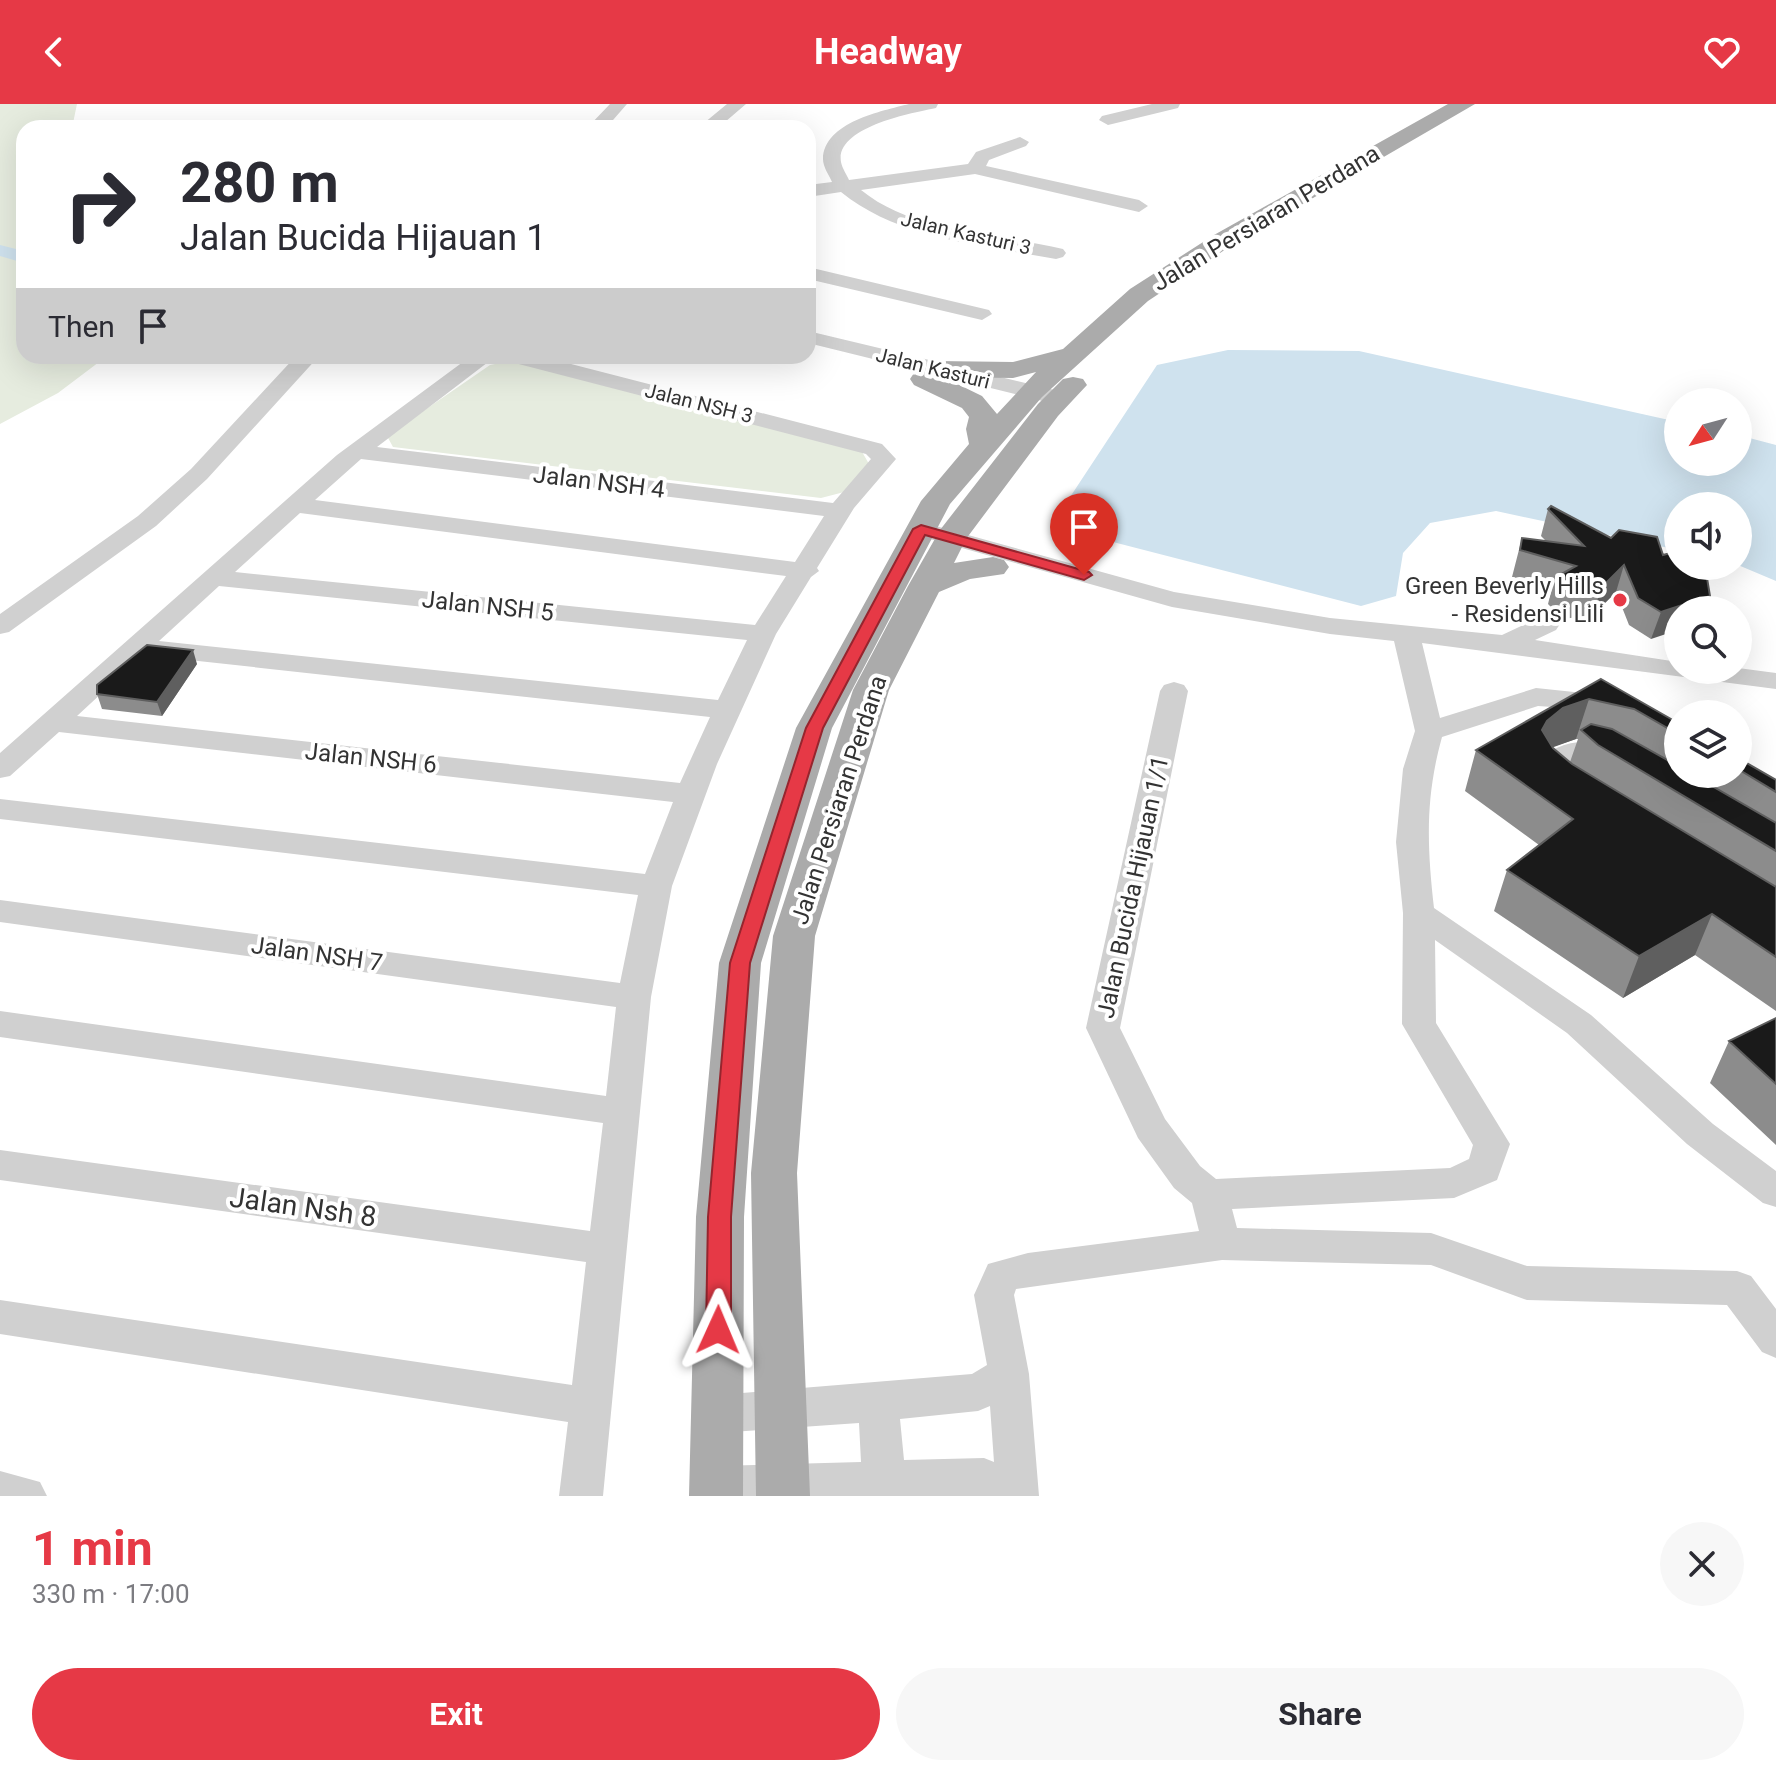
<!DOCTYPE html>
<meta charset="utf-8">
<style>
body{margin:0;font-family:Roboto,sans-serif;background:#f7f7f7;color:#2b2b33;height:100vh;display:flex;flex-direction:column;font-size:30px;white-space:nowrap}
*{box-sizing:border-box;margin:0}
p{font-size:26px;color:#7c7c81}
.icon{flex:none;width:44px;height:44px;fill:none;stroke:currentColor;stroke-width:2;stroke-linecap:round;stroke-linejoin:round}
.map{position:relative;height:1392px;overflow:hidden}
.details{display:flex;flex-direction:column;background:#fff;flex:1}
.details>*{flex:none}
.banner{position:absolute;left:16px;top:16px;width:800px;height:244px;border-radius:24px;box-shadow:0 8px 32px #0002;background:#fff;color:#2b2b33;overflow:hidden}
.needle{width:52px;rotate:234deg}
.tools{position:absolute;left:1664px;top:284px;display:grid;gap:16px}
.tools a{display:grid;place-items:center;width:88px;height:88px;border-radius:50%;background:#fff;box-shadow:0 8px 32px #0002;font-size:40px}
.pin{position:absolute;display:grid;place-items:center;width:68px;height:68px;color:#fff;margin:-82px -34px;border-radius:50% 50% 50% 0;rotate:-45deg;box-shadow:0 0 8px #0007}
.pin .icon{rotate:45deg}
.me{position:absolute;width:88px;margin:-44px;rotate:1deg;stroke-linejoin:round;filter:drop-shadow(0 0 6px #0008)}
.turn{display:flex;align-items:center;gap:28px;height:168px;padding:0 32px;font-size:36px}
.turn .icon{width:104px;height:104px;stroke-width:2.5}
.turn b{display:block;font-size:56px;line-height:68px}
.then{display:flex;align-items:center;height:76px;padding:0 32px;background:#0003;gap:16px;font-size:30px}
.round{display:grid;place-items:center;flex:none;width:84px;height:84px;border-radius:42px;background:#f7f7f7}
.overview{display:flex;align-items:center;justify-content:space-between;height:136px;padding:0 32px}
h1{font-size:48px;font-weight:700;line-height:60px;color:#e63946}
.cta{display:flex;gap:16px;margin-top:auto;padding:16px 32px}
.cta a{flex:1;height:92px;border-radius:48px;background:#e63946;color:#fff;font-size:32px;font-weight:700;line-height:92px;text-align:center}
.cta a+a{background:#f7f7f7;color:#2b2b33}
header{display:flex;justify-content:space-between;align-items:center;height:104px;padding:0 32px;background:#e63946;color:#fff;font-size:36px;font-weight:700}
.map>svg:first-child{display:block}
.green{fill:#e6ecdf}
.water{fill:#cfe2ee}
.lines{fill:none;stroke-linecap:round;stroke-linejoin:round}
.canal{fill:#cfe2ee;fill-rule:evenodd}
.minor{fill:#d0d0d0;fill-rule:evenodd}
.major{fill:#ababab;fill-rule:evenodd}
.wall{fill:#8c8c8c;fill-rule:evenodd}
.shaded-wall{fill:#5f5f5f}
.building{fill:#1a1a1a;stroke:#5f5f5f;stroke-width:2}
.route{fill:#e63946;stroke:#96252e;stroke-width:2}
.poi-dot{fill:#e63946;stroke:#fff;stroke-width:3}
.labels{text-anchor:middle;dominant-baseline:central;stroke-width:8;stroke-linejoin:round;paint-order:stroke}
.far-street-label{font-size:20px;fill:#333;stroke:#fff}
.street-label{font-size:24px;fill:#333;stroke:#fff}
.poi-label{font-size:24px;fill:#333;stroke:#fff;text-anchor:end}
.near-street-label{font-size:28px;fill:#333;stroke:#fff}
</style>
<header><svg class="icon" aria-label="back" viewBox="0 0 24 24"><path d="M15 5l-7 7 7 7"/></svg>Headway<svg class="icon" aria-label="heart" viewBox="0 0 24 24"><path d="M12 20l-8-8c-3-5 5-10 8-4 3-6 11-1 8 4z"/></svg></header>
<div class="map">
<svg width="1776" height="1392" viewBox="0 0 1776 1392">
<rect width="100%" height="100%" fill="#fff"/>
<!-- green -->
<path class="green" d="M 0,0 L 77,0 L 72,24 L 24,24 L 24,252 L 107,252 L 58,289 L 0,320 Z
M 515,256 L 861,346 L 869,360 L 848,387 L 821,394 L 393,343 L 387,332 L 490,261 Z"/>
<!-- water -->
<path class="water" d="M 1228,246 L 1359,247 L 1678,318 L 1678,358 L 1738,358 L 1738,331 L 1776,341 L 1776,477 L 1738,461 L 1738,402 L 1678,402 L 1678,446 L 1496,407 L 1430,419 L 1403,449 L 1396,492 L 1361,502 L 1051,422 L 1157,261 Z"/>
<g class="lines">
<!-- canal -->
<path class="canal" d="M 0,141 L 24,147 L 24,159 L 0,152 Z"/>
<!-- minor -->
<path class="minor" d="M 610,0 L 627,0 L 606,24 L 587,24 Z
M 727,0 L 746,0 L 718,24 L 698,24 Z
M 909,0 L 938,0 L 936,4 C 912,9 835,23 841,58 C 842,64 847,71 849,76 L 968,60 L 976,48 L 1020,33 L 1029,38 L 1026,42 L 989,56 L 986,62 L 1139,96 L 1148,102 L 1139,108 L 975,70 L 861,86 C 915,130 998,129 1063,145 L 1066,149 L 1063,153 L 1056,155 C 986,142 898,135 841,88 L 808,93 L 808,81 L 832,78 C 829,71 823,63 823,55 C 824,18 882,7 909,0 Z
M 1152,0 L 1180,0 L 1178,4 L 1108,21 L 1099,16 L 1102,12 Z
M 808,163 L 989,206 L 992,210 L 982,216 L 808,175 Z
M 808,227 L 1067,289 L 1070,294 L 1059,301 L 808,239 Z
M 296,252 L 319,252 L 207,375 L 156,422 L 9,528 L 0,530 L 0,510 L 138,412 L 191,365 Z
M 471,252 L 496,252 L 377,343 L 833,399 L 871,355 L 866,350 L 507,257 L 504,252 L 540,252 L 882,340 L 896,355 L 854,404 L 817,464 L 819,467 L 811,473 L 776,530 L 717,660 L 672,782 L 651,893 L 603,1392 L 559,1392 L 568,1318 L 0,1230 L 0,1196 L 572,1281 L 586,1158 L 0,1076 L 0,1046 L 590,1127 L 603,1019 L 0,933 L 0,907 L 606,992 L 616,903 L 0,818 L 0,796 L 620,879 L 638,791 L 0,715 L 0,695 L 645,770 L 673,698 L 59,628 L 10,672 L 0,674 L 0,649 L 337,351 ZM 361,355 L 824,412 L 795,458 L 315,396 ZM 300,409 L 786,472 L 755,521 L 235,468 ZM 219,482 L 747,536 L 718,596 L 159,537 ZM 144,550 L 152,552 L 710,613 L 680,679 L 77,612 Z
M 921,418 L 1174,488 L 1330,514 L 1502,531 L 1538,514 L 1556,514 L 1560,520 L 1556,526 L 1535,536 L 1678,558 L 1678,566 L 1738,564 L 1776,569 L 1776,585 L 1422,539 L 1440,614 L 1536,584 L 1612,592 L 1678,625 L 1678,645 L 1596,606 L 1538,602 L 1442,633 C 1425,694 1427,742 1434,804 L 1591,911 L 1713,1020 L 1776,1067 L 1776,1103 L 1763,1099 L 1687,1040 L 1567,929 L 1435,836 L 1436,919 L 1510,1040 L 1497,1076 L 1454,1094 L 1232,1105 L 1237,1124 L 1431,1129 L 1527,1162 L 1737,1167 L 1751,1172 L 1776,1205 L 1776,1254 L 1762,1248 L 1727,1201 L 1527,1196 L 1431,1161 L 1222,1156 L 1016,1185 L 1014,1191 L 1029,1270 L 1039,1392 L 699,1392 L 695,1382 L 701,1368 L 716,1362 L 861,1358 L 859,1319 L 717,1329 L 702,1323 L 696,1310 L 702,1297 L 717,1291 L 972,1270 L 987,1261 L 974,1191 L 988,1160 L 1028,1149 L 1199,1127 L 1192,1099 L 1174,1084 L 1138,1034 L 1086,924 L 1160,587 L 1164,581 L 1174,578 L 1184,581 L 1188,587 L 1120,924 L 1165,1015 L 1200,1062 L 1216,1075 L 1450,1064 L 1469,1055 L 1473,1041 L 1402,920 L 1403,809 L 1396,738 L 1403,665 L 1415,627 L 1394,537 L 1330,530 L 1172,503 L 912,430 L 909,425 L 912,420 ZM 990,1302 L 994,1358 L 984,1354 L 904,1356 L 900,1315 L 978,1307 Z
M 1585,638 L 1620,648 L 1625,655 L 1620,662 C 1598,667 1583,649 1563,666 L 1575,682 L 1571,689 L 1560,692 L 1549,689 L 1533,665 C 1545,647 1563,638 1585,638 Z
M 0,1367 L 40,1378 L 47,1392 L 0,1392 Z"/>
<!-- major -->
<path class="major" d="M 1448,0 L 1475,0 L 1232,141 L 1148,197 L 1042,293 L 950,400 L 832,624 L 761,859 L 744,1113 L 743,1392 L 689,1392 L 696,1113 L 719,859 L 796,624 L 921,397 L 969,340 L 966,325 L 969,313 L 962,304 L 914,281 L 910,275 L 914,269 L 923,267 L 926,259 L 936,257 L 1013,258 L 1063,245 L 1130,185 L 1214,131 ZM 1036,268 L 997,310 L 982,292 L 943,273 L 1013,274 Z
M 1073,273 L 1083,275 L 1087,281 L 1058,312 L 966,435 L 954,459 L 993,453 L 1004,456 L 1009,463 L 1004,470 L 970,475 L 939,488 L 889,586 L 815,832 L 797,1069 L 810,1392 L 756,1392 L 751,1069 L 773,832 L 853,586 L 908,482 L 940,426 L 1038,300 L 1063,275 Z"/>
</g>
<!-- wall -->
<path class="wall" d="M 1548,405 L 1611,434 L 1663,451 L 1710,492 L 1705,506 L 1678,506 L 1651,535 L 1629,521 L 1616,488 L 1593,511 L 1563,515 L 1548,500 L 1552,484 L 1512,473 L 1522,434 L 1546,437 L 1541,432 Z
M 197,560 L 162,612 L 102,605 L 97,590 Z
M 1601,575 L 1678,619 L 1678,670 L 1738,670 L 1738,654 L 1776,676 L 1776,907 L 1695,851 L 1623,894 L 1494,807 L 1507,766 L 1539,741 L 1465,687 L 1476,646 ZM 1576,635 L 1578,635 L 1570,658 L 1552,643 Z
M 1776,914 L 1776,1041 L 1710,979 L 1729,937 Z"/>
<!-- shaded-wall -->
<path class="shaded-wall" d="M 1624,461 L 1616,488 L 1593,511 L 1601,484 Z
M 1710,492 L 1705,506 L 1678,506 L 1678,526 L 1651,535 L 1661,508 Z
M 193,546 L 197,560 L 162,612 L 157,598 Z
M 1589,595 L 1576,635 L 1551,644 L 1542,626 L 1547,617 L 1563,604 Z
M 1712,810 L 1695,851 L 1623,894 L 1639,852 Z"/>
<!-- building -->
<path class="building" d="M 1551,402 L 1611,434 L 1619,426 L 1657,433 L 1663,451 L 1678,447 L 1678,462 L 1705,462 L 1710,492 L 1661,508 L 1638,494 L 1624,461 L 1601,484 L 1571,488 L 1556,473 L 1576,462 L 1520,446 L 1522,434 L 1584,442 L 1548,405 Z
M 147,541 L 193,546 L 157,598 L 97,590 L 97,581 Z
M 1601,575 L 1678,619 L 1678,630 L 1634,605 L 1589,595 L 1563,604 L 1547,617 L 1542,626 L 1553,644 L 1572,660 L 1776,783 L 1776,853 L 1712,810 L 1639,852 L 1507,766 L 1573,715 L 1476,646 Z
M 1591,620 L 1612,625 L 1678,662 L 1678,670 L 1691,670 L 1776,719 L 1776,747 L 1598,641 L 1581,626 Z
M 1738,654 L 1776,676 L 1776,688 L 1738,665 Z
M 1776,914 L 1776,980 L 1729,937 Z"/>
<!-- route -->
<path class="route" d="M 921,421 L 1089,468 L 1092,471 L 1084,476 L 925,431 L 823,624 L 750,859 L 731,1113 L 731,1226 L 727,1233 L 718,1236 L 710,1233 L 706,1226 L 708,1113 L 730,859 L 806,624 L 913,425 Z"/>
<!-- markers -->
<circle class="poi-dot" cx="1620" cy="496" r="8"/>
<g class="labels">
<!-- far-street labels -->
<g class="far-street-label">
<text transform="translate(966 129) rotate(13)">Jalan Kasturi 3</text>
<text transform="translate(933 264) rotate(14)">Jalan Kasturi</text>
<text transform="translate(699 299) rotate(14)">Jalan NSH 3</text>
</g>
<!-- street labels -->
<g class="street-label">
<text transform="translate(1266 114) rotate(-31)">Jalan Persiaran Perdana</text>
<text transform="translate(599 378) rotate(7)">Jalan NSH 4</text>
<text transform="translate(488 502) rotate(6)">Jalan NSH 5</text>
<text transform="translate(371 654) rotate(6)">Jalan NSH 6</text>
<text transform="translate(839 696) rotate(-72)">Jalan Persiaran Perdana</text>
<text transform="translate(1133 783) rotate(-78)">Jalan Bucida Hijauan 1/1</text>
<text transform="translate(317 850) rotate(8)">Jalan NSH 7</text>
</g>
<!-- poi labels -->
<g class="poi-label">
<text x="1604" y="482">Green Beverly Hills<tspan x="1604" dy="28">- Residensi Lili</tspan></text>
</g>
<!-- near-street labels -->
<g class="near-street-label">
<text transform="translate(303 1103) rotate(8)">Jalan Nsh 8</text>
</g>
</g>
</svg>
<div class="tools">
<a><svg class="needle" viewBox="-14 -14 28 28"><path d="M0-13l5 13h-10z" fill="#e53935"/><path d="M0 13l5-13h-10z" fill="#7c7c81"/></svg></a>
<a><svg class="icon" aria-label="sound" viewBox="0 0 24 24"><path d="M4 9h4l5-4v14l-5-4H4zM17 9q2 3 0 6"/></svg></a>
<a><svg class="icon" aria-label="search" viewBox="0 0 24 24"><circle cx="10" cy="10" r="6"/><path d="M15 15l6 6"/></svg></a>
<a><svg class="icon" aria-label="layers" viewBox="0 0 24 24"><path d="M12 4l9 5-9 5-9-5zM3 14l9 5 9-5"/></svg></a>
</div>
<div class="pin" style="left:1084px;top:471px;background:#d93025"><svg class="icon" aria-label="arrive" viewBox="0 0 24 24"><path d="M6 21V4h12l-3 4 3 4H6"/></svg></div>
<svg class="me" style="left:718px;top:1226px" viewBox="-20 -20 40 40"><path d="M0-17L14 15 0 8-14 15z" fill="#e63946" stroke="#fff" stroke-width="4"/></svg>
<div class="banner">
<div class="turn"><svg class="icon" aria-label="right" viewBox="0 0 24 24"><path d="M7 20v-9h11M14 6l5 5-5 5"/></svg><div><b>280 m</b>Jalan Bucida Hijauan 1</div></div>
<div class="then">Then<svg class="icon" aria-label="arrive" viewBox="0 0 24 24"><path d="M6 21V4h12l-3 4 3 4H6"/></svg></div>
</div>
</div>
<section class="details">
<div class="overview"><div><h1>1 min</h1><p>330 m · 17:00</p></div><a class="round"><svg class="icon" aria-label="close" viewBox="0 0 24 24"><path d="M6 6l12 12M18 6L6 18"/></svg></a></div>
<div class="cta"><a>Exit</a><a>Share</a></div>
</section>
